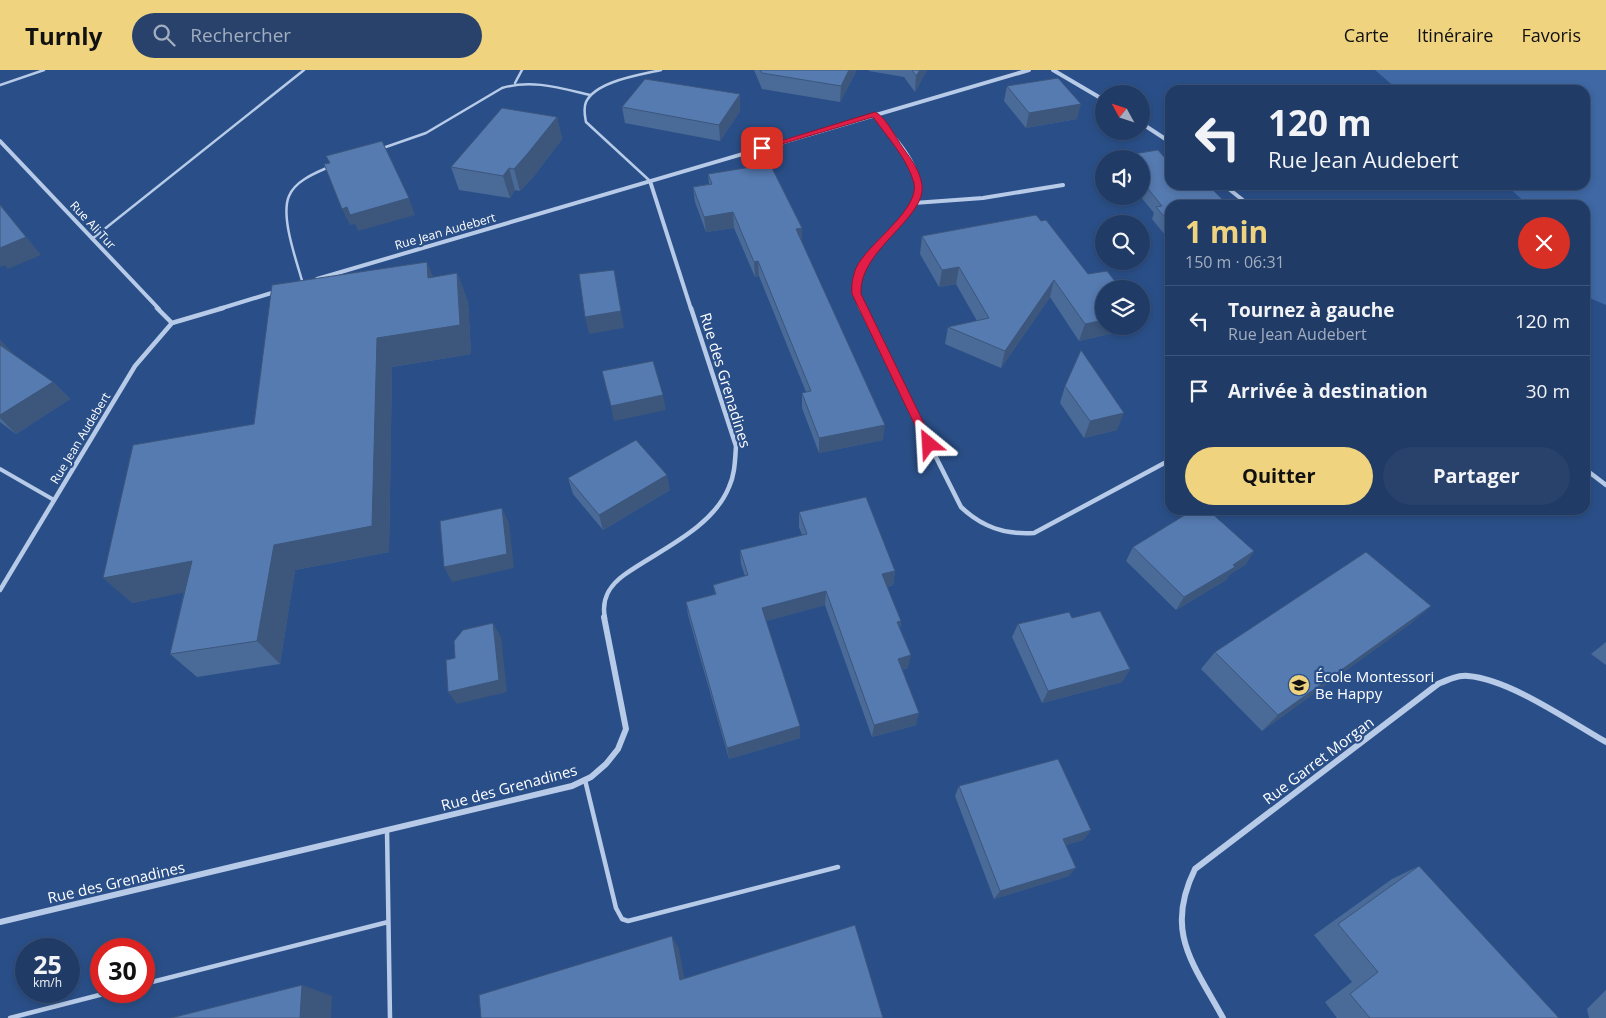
<!DOCTYPE html>
<html lang="fr">
<meta charset="utf-8">
<style>
body{margin:0;font-family:"Open Sans",sans-serif;background:#28426c;color:#f1f3f6;height:100vh;display:flex;flex-direction:column;font-size:19px;white-space:nowrap}
*{box-sizing:border-box;margin:0}
p{font-size:16px;color:#a2adbf}
.icon{flex:none;width:28px;height:28px;fill:none;stroke:currentColor;stroke-width:2;stroke-linecap:round;stroke-linejoin:round}
.map{position:relative;flex:1;overflow:hidden}
.panel{position:absolute;left:1165px;top:130px;width:425px;height:315px;display:flex;flex-direction:column;background:#203b66;border-radius:15px;box-shadow:0 2px 8px #0003,0 0 0 1px #3d557a}
.panel>*{flex:none}
.guide{position:absolute;left:1165px;top:15px;width:425px;height:105px;border-radius:15px;box-shadow:0 2px 8px #0003,0 0 0 1px #3d557a;background:#203b66;color:#f1f3f6;overflow:hidden}
.needle{width:32px;rotate:310deg}
.fabs{position:absolute;left:1095px;top:15px;display:grid;gap:10px}
.fabs a{display:grid;place-items:center;width:55px;height:55px;border-radius:50%;background:#203b66;box-shadow:0 2px 8px #0003,0 0 0 1px #3d557a;font-size:25px}
.speed{position:absolute;left:15px;top:868px;display:flex;gap:10px;font-size:25px;font-weight:700;text-align:center}
.speed>*{display:grid;place-content:center;width:65px;height:65px;border-radius:50%;background:#203b66;box-shadow:0 2px 8px #0003,0 0 0 1px #3d557a;line-height:1}
.speed small{font-size:12px;font-weight:400}
.speed .limit{border:8px solid #d22;background:#fff;color:#111}
.pin{position:absolute;display:grid;place-items:center;width:42px;height:42px;color:#fff;margin:-21px;border-radius:10px;box-shadow:0 2px 8px #0006}
.me{position:absolute;width:55px;margin:-28px;rotate:333deg;stroke-linejoin:round;filter:drop-shadow(0 0 4px #0008)}
.turn{display:flex;align-items:center;gap:18px;height:105px;padding:0 20px;font-size:22px}
.turn .icon{width:65px;height:65px;stroke-width:2.5}
.turn b{display:block;font-size:35px;line-height:42px}
.round{display:grid;place-items:center;flex:none;width:52px;height:52px;border-radius:26px;background:#28426c}
.head{display:flex;align-items:center;justify-content:space-between;height:85px;padding:0 20px}
h1{font-size:30px;font-weight:700;line-height:38px;color:#efd37e}
.cta{display:flex;gap:10px;margin-top:auto;padding:10px 20px}
.cta a{flex:1;height:58px;border-radius:30px;background:#efd37e;color:#111;font-size:20px;font-weight:700;line-height:58px;text-align:center}
.cta a+a{background:#28426c;color:#f1f3f6}
ul{padding:0;list-style:none}
li{display:flex;align-items:center;gap:15px;height:70px;padding:0 20px;border-top:1px solid #3d557a}
li div{flex:1}
li b{display:block;font-size:19px}
li em{font-style:normal}
header{display:flex;align-items:center;gap:30px;box-sizing:border-box;height:70px;padding:0 25px;background:#efd37e;color:#111}
header strong{font-size:24px}
nav{display:flex;gap:28px;margin-inline-start:auto;font-size:18px}
.search{width:350px;height:45px;background:#28426c;display:flex;align-items:center;gap:12px;box-sizing:border-box;padding:0 18px;border-radius:28px;color:#a2adbf;font-size:19px}
.map>svg:first-child{display:block}
.green{fill:#3f68a4}
.lines{fill:none;stroke-linecap:round;stroke-linejoin:round}
.service-far2{stroke:#b7cbe8;stroke-width:2.5}
.service-far1{stroke:#b7cbe8;stroke-width:4}
.service{stroke:#b7cbe8;stroke-width:4.5}
.minor-far2{stroke:#b7cbe8;stroke-width:4}
.minor-far1{stroke:#b7cbe8;stroke-width:4.5}
.minor{stroke:#b7cbe8;stroke-width:6}
.wall{fill:#4a6a98}
.shaded-wall{fill:#3c567c}
.building{fill:#567bb1;stroke:#3c567c}
.route{fill:#e11d48;stroke:#92132f}
.labels{text-anchor:middle;dominant-baseline:central;stroke-width:4.5;stroke-linejoin:round;paint-order:stroke}
.far-street-label{font-size:12px;fill:#fff;stroke:#2a4f88}
.street-label{font-size:15px;fill:#fff;stroke:#2a4f88}
.poi-label{font-size:15px;fill:#fff;stroke:#2a4f88;text-anchor:start}
</style>
<header>
<strong>Turnly</strong>
<div class="search"><svg class="icon" aria-label="search" viewBox="0 0 24 24"><circle cx="10" cy="10" r="6"/><path d="M15 15l6 6"/></svg>Rechercher</div>
<nav><a>Carte</a><a>Itinéraire</a><a>Favoris</a></nav>
</header>
<div class="map">
<svg width="1606" height="948" viewBox="0 0 1606 948">
<rect width="100%" height="100%" fill="#2a4f88"/>
<!-- green -->
<path class="green" d="M 1375,0 L 1606,0 L 1606,235 L 1585,226 L 1585,135 L 1528,135 L 1506,115 L 1585,115 L 1585,20 L 1398,20 Z"/>
<g class="lines">
<!-- service-far2 -->
<path class="service-far2" d="M 515,13 L 522,0
M 0,15 L 44,0
M 380,79 L 426,63 L 502,18 C 532,9 560,18 590,25
M 650,111 L 586,52 C 585,46 583,39 586,32 C 596,11 640,5 661,0
M 92,169 L 304,0
M 303,214 C 297,192 280,147 289,126 C 295,111 315,103 329,97"/>
<!-- service-far1 -->
<path class="service-far1" d="M 0,399 L 54,430"/>
<!-- service -->
<path class="service" d="M 585,710 L 616,838 L 622,849 L 628,851 L 838,797
M 387,760 L 390,948
M 144,914 L 388,852
M 10,948 L 115,921"/>
<!-- minor-far2 -->
<path class="minor-far2" d="M 1053,0 L 1104,30
M 1141,53 L 1170,72
M 0,71 L 159,239
M 650,111 L 691,239
M 1224,115 L 1249,135
M 914,133 L 983,128 L 1063,115
M 317,209 L 1029,0
M 219,239 L 278,221
M 861,239 C 834,185 925,157 917,108 C 913,85 889,63 875,44"/>
<!-- minor-far1 -->
<path class="minor-far1" d="M 157,238 L 172,253
M 861,238 L 961,437 C 982,457 1005,465 1034,463 L 1170,390
M 1585,399 L 1606,415
M 0,520 L 135,296 L 172,253 L 223,238
M 605,548 C 601,529 609,516 624,505 C 659,480 712,459 729,417 C 735,404 735,390 736,376 L 691,238"/>
<!-- minor -->
<path class="minor" d="M 0,852 L 572,716 L 591,707 L 606,694 L 618,679 L 626,659 L 604,547
M 1223,948 C 1193,893 1164,862 1195,799 L 1438,614 C 1447,610 1457,605 1468,606 C 1509,609 1569,651 1606,672"/>
</g>
<!-- wall -->
<path class="wall" d="M 754,0 L 856,0 L 855,4 L 840,32 L 762,19 Z
M 869,0 L 927,0 L 915,22 L 904,7 L 869,1 Z
M 1007,16 L 1077,49 L 1026,58 L 1004,31 Z
M 740,24 L 740,41 L 720,71 L 625,53 L 622,37 Z
M 557,47 L 562,69 L 534,106 L 520,121 L 515,120 L 510,128 L 459,120 L 451,97 Z
M 1158,80 L 1170,94 L 1170,115 L 1208,115 L 1223,130 L 1230,135 L 1170,135 L 1170,171 L 1152,149 L 1154,143 L 1140,126 L 1141,126 L 1141,89 L 1121,89 L 1121,86 Z
M 708,104 L 802,158 L 802,173 L 883,370 L 819,383 L 802,338 L 802,323 L 806,322 L 759,206 L 755,207 L 734,158 L 706,162 L 695,132 L 693,117 L 709,114 Z
M 1036,145 L 1132,259 L 1079,271 L 1050,227 L 1001,298 L 945,274 L 948,257 L 977,251 L 956,214 L 939,217 L 920,184 L 922,166 Z
M 457,203 L 468,232 L 471,284 L 392,297 L 389,482 L 295,500 L 280,594 L 197,607 L 170,584 L 184,522 L 132,533 L 254,354 L 434,207 Z
M 0,270 L 14,285 L 53,312 L 70,329 L 16,364 L 0,352 Z
M 1065,316 L 1117,360 L 1084,368 L 1060,333 Z
M 568,408 L 670,420 L 603,460 L 573,424 Z
M 799,442 L 895,501 L 893,515 L 887,517 L 901,551 L 900,559 L 908,598 L 902,600 L 916,655 L 872,667 L 825,535 L 766,551 L 800,668 L 729,689 L 688,545 L 686,532 L 715,524 L 713,515 L 745,506 L 741,494 L 740,480 L 802,465 L 799,457 Z
M 1133,477 L 1254,481 L 1245,495 L 1230,504 L 1226,510 L 1176,540 L 1126,491 Z
M 1431,536 L 1410,554 L 1262,661 L 1201,599 L 1215,582 Z
M 1072,548 L 1130,599 L 1122,612 L 1042,633 L 1012,567 L 1018,554 Z
M 1606,572 L 1606,595 L 1591,584 Z
M 959,716 L 1091,760 L 1083,770 L 1066,775 L 1069,806 L 994,829 L 955,726 Z
M 1419,796 L 1559,948 L 1337,948 L 1325,932 L 1352,912 L 1314,865 L 1392,809 Z
M 1606,920 L 1606,948 L 1589,948 L 1587,939 Z"/>
<!-- shaded-wall -->
<path class="shaded-wall" d="M 849,0 L 856,0 L 855,4 L 840,32 L 841,16 Z
M 920,0 L 927,0 L 915,22 L 916,6 Z
M 740,24 L 740,41 L 720,71 L 719,55 Z
M 1081,34 L 1077,49 L 1026,58 L 1029,43 Z
M 557,47 L 562,69 L 534,106 L 520,121 L 514,99 Z
M 509,98 L 515,120 L 510,128 L 503,106 Z
M 409,128 L 415,145 L 358,161 L 355,154 L 350,155 L 342,139 Z
M 0,134 L 41,185 L 8,199 L 5,195 L 0,197 Z
M 733,142 L 734,158 L 706,162 L 704,147 Z
M 802,158 L 802,173 L 796,159 Z
M 758,191 L 759,206 L 755,207 L 754,192 Z
M 427,192 L 439,221 L 428,208 Z
M 959,197 L 956,214 L 939,217 L 942,200 Z
M 614,200 L 624,258 L 589,264 L 585,247 Z
M 457,203 L 468,232 L 471,284 L 392,297 L 389,482 L 295,500 L 280,594 L 257,571 L 274,475 L 377,268 Z
M 1054,210 L 1050,227 L 1001,298 L 1005,281 Z
M 1104,250 L 1104,256 L 1134,256 L 1132,259 L 1079,271 L 1085,254 Z
M 0,270 L 17,287 L 0,275 Z
M 53,312 L 70,329 L 16,364 L 0,348 L 0,345 Z
M 663,325 L 666,340 L 614,351 L 611,336 Z
M 1124,343 L 1117,360 L 1084,368 L 1090,351 Z
M 885,355 L 883,370 L 819,383 L 819,368 Z
M 667,405 L 670,420 L 603,460 L 599,445 Z
M 502,438 L 509,453 L 514,498 L 452,512 L 444,497 Z
M 1254,481 L 1245,495 L 1230,504 L 1226,510 L 1176,540 L 1184,527 Z
M 192,491 L 217,516 L 132,533 L 103,508 Z
M 895,501 L 893,515 L 880,518 L 882,504 Z
M 826,521 L 825,535 L 763,552 L 762,538 Z
M 1431,536 L 1410,554 L 1262,661 L 1278,645 Z
M 901,551 L 899,564 L 897,552 Z
M 493,553 L 501,567 L 507,622 L 457,634 L 448,622 Z
M 911,585 L 908,598 L 896,602 L 898,589 Z
M 1130,599 L 1122,612 L 1042,633 L 1048,621 Z
M 919,643 L 916,655 L 872,667 L 874,655 Z
M 800,656 L 800,668 L 729,689 L 727,678 Z
M 1091,760 L 1083,770 L 1056,778 L 1063,769 Z
M 1076,798 L 1069,806 L 994,829 L 1000,821 Z
M 672,866 L 679,879 L 687,922 L 680,910 Z
M 302,915 L 332,926 L 331,948 L 300,948 Z"/>
<!-- building -->
<path class="building" d="M 760,0 L 849,0 L 841,16 L 762,3 Z
M 912,0 L 920,0 L 916,6 Z
M 1058,8 L 1081,34 L 1029,43 L 1007,16 Z
M 645,9 L 740,24 L 719,55 L 622,37 Z
M 502,38 L 557,47 L 528,83 L 514,99 L 509,98 L 503,106 L 451,97 Z
M 382,71 L 409,128 L 350,145 L 347,137 L 342,139 L 324,94 L 330,93 L 326,86 Z
M 1158,80 L 1170,94 L 1170,115 L 1208,115 L 1223,130 L 1230,135 L 1170,135 L 1170,153 L 1156,137 L 1162,136 L 1141,110 L 1141,89 L 1124,89 L 1121,86 Z
M 770,94 L 802,158 L 796,159 L 885,355 L 819,368 L 802,323 L 811,321 L 758,191 L 754,192 L 733,142 L 704,147 L 693,117 L 712,114 L 708,104 Z
M 0,135 L 26,167 L 0,178 Z
M 1036,145 L 1041,151 L 1046,150 L 1088,204 L 1107,201 L 1121,219 L 1104,219 L 1104,250 L 1085,254 L 1054,210 L 1005,281 L 948,257 L 989,248 L 959,197 L 942,200 L 922,166 Z
M 427,192 L 428,208 L 457,203 L 460,255 L 377,268 L 372,456 L 274,475 L 257,571 L 170,584 L 192,491 L 103,508 L 133,375 L 254,354 L 272,215 Z
M 614,200 L 621,241 L 585,247 L 579,204 Z
M 0,275 L 53,312 L 0,345 Z
M 1081,280 L 1124,343 L 1090,351 L 1065,316 Z
M 653,291 L 663,325 L 611,336 L 602,301 Z
M 636,370 L 667,405 L 599,445 L 568,408 Z
M 866,427 L 895,501 L 882,504 L 901,551 L 897,552 L 911,585 L 898,589 L 919,643 L 874,655 L 826,521 L 762,538 L 800,656 L 727,678 L 686,532 L 716,524 L 713,515 L 748,505 L 740,480 L 807,464 L 799,442 Z
M 502,438 L 507,484 L 444,497 L 440,451 Z
M 1193,440 L 1208,440 L 1254,481 L 1233,495 L 1235,497 L 1184,527 L 1133,477 Z
M 1366,482 L 1431,536 L 1278,645 L 1215,582 Z
M 1100,541 L 1130,599 L 1048,621 L 1018,554 L 1069,542 L 1072,548 Z
M 493,553 L 499,610 L 448,622 L 446,590 L 455,588 L 454,571 L 463,560 Z
M 1058,689 L 1091,760 L 1063,769 L 1076,798 L 1000,821 L 959,716 Z
M 1419,796 L 1559,948 L 1370,948 L 1350,924 L 1378,902 L 1338,854 Z
M 855,855 L 883,948 L 481,948 L 479,925 L 672,866 L 680,910 Z
M 302,915 L 300,948 L 171,948 Z"/>
<!-- route -->
<path class="route" d="M 875,42 C 886,47 896,68 903,78 C 911,89 920,101 922,115 C 927,148 858,180 861,224 L 934,374 L 929,378 L 924,374 L 852,224 C 851,215 853,206 856,198 C 867,174 920,140 914,113 C 907,88 888,68 873,47 L 765,79 L 758,78 Z"/>
<!-- icons -->
<defs>
<g id="school-disc" transform="scale(1.125)"><circle r="9.5" fill="#efd37e" stroke="#2a4f88"/><path d="M0-5L7-2L0 1L-7-2ZM-4 1L0 2.5L4 1V4Q0 6-4 4Z" fill="#111"/></g>
</defs>
<g fill-rule="evenodd">
<use href="#school-disc" x="1299" y="615"/>
</g>
<g class="labels">
<!-- far-street labels -->
<g class="far-street-label">
<text transform="translate(93 155) rotate(47)">Rue Ali Tur</text>
<text transform="translate(445 161) rotate(-16)">Rue Jean Audebert</text>
<text transform="translate(80 368) rotate(-59)">Rue Jean Audebert</text>
</g>
<!-- street labels -->
<g class="street-label">
<text transform="translate(726 310) rotate(73)">Rue des Grenadines</text>
<text transform="translate(1318 690) rotate(-37)">Rue Garret Morgan</text>
<text transform="translate(509 717) rotate(-15)">Rue des Grenadines</text>
<text transform="translate(116 812) rotate(-13)">Rue des Grenadines</text>
</g>
<!-- poi labels -->
<g class="poi-label">
<text x="1315" y="606">École Montessori<tspan x="1315" dy="17">Be Happy</tspan></text>
</g>
</g>
</svg>
<div class="fabs">
<a><svg class="needle" viewBox="-14 -14 28 28"><path d="M0-13l5 13h-10z" fill="#e53935"/><path d="M0 13l5-13h-10z" fill="#a2adbf"/></svg></a>
<a><svg class="icon" aria-label="sound" viewBox="0 0 24 24"><path d="M4 9h4l5-4v14l-5-4H4zM17 9q2 3 0 6"/></svg></a>
<a><svg class="icon" aria-label="search" viewBox="0 0 24 24"><circle cx="10" cy="10" r="6"/><path d="M15 15l6 6"/></svg></a>
<a><svg class="icon" aria-label="layers" viewBox="0 0 24 24"><path d="M12 4l9 5-9 5-9-5zM3 14l9 5 9-5"/></svg></a>
</div>
<div class="speed"><div>25<small>km/h</small></div><div class="limit">30</div></div>
<div class="pin" style="left:762px;top:78px;background:#d93025"><svg class="icon" aria-label="arrive" viewBox="0 0 24 24"><path d="M6 21V4h12l-3 4 3 4H6"/></svg></div>
<svg class="me" style="left:929px;top:374px" viewBox="-20 -20 40 40"><path d="M0-17L14 15 0 8-14 15z" fill="#e11d48" stroke="#fff" stroke-width="4"/></svg>
<div class="guide">
<div class="turn"><svg class="icon" aria-label="left" viewBox="0 0 24 24"><path d="M17 20v-9H6M10 6l-5 5 5 5"/></svg><div><b>120 m</b>Rue Jean Audebert</div></div>
</div>
<section class="panel">
<div class="head"><div><h1>1 min</h1><p>150 m · 06:31</p></div><a class="round" style="background:#d93025;color:#fff"><svg class="icon" aria-label="close" viewBox="0 0 24 24"><path d="M6 6l12 12M18 6L6 18"/></svg></a></div>
<ul>
<li><svg class="icon" aria-label="left" viewBox="0 0 24 24"><path d="M17 20v-9H6M10 6l-5 5 5 5"/></svg><div><b>Tournez à gauche</b><p>Rue Jean Audebert</p></div><em>120 m</em></li>
<li><svg class="icon" aria-label="arrive" viewBox="0 0 24 24"><path d="M6 21V4h12l-3 4 3 4H6"/></svg><div><b>Arrivée à destination</b></div><em>30 m</em></li>
</ul>
<div class="cta"><a>Quitter</a><a>Partager</a></div>
</section>
</div>
